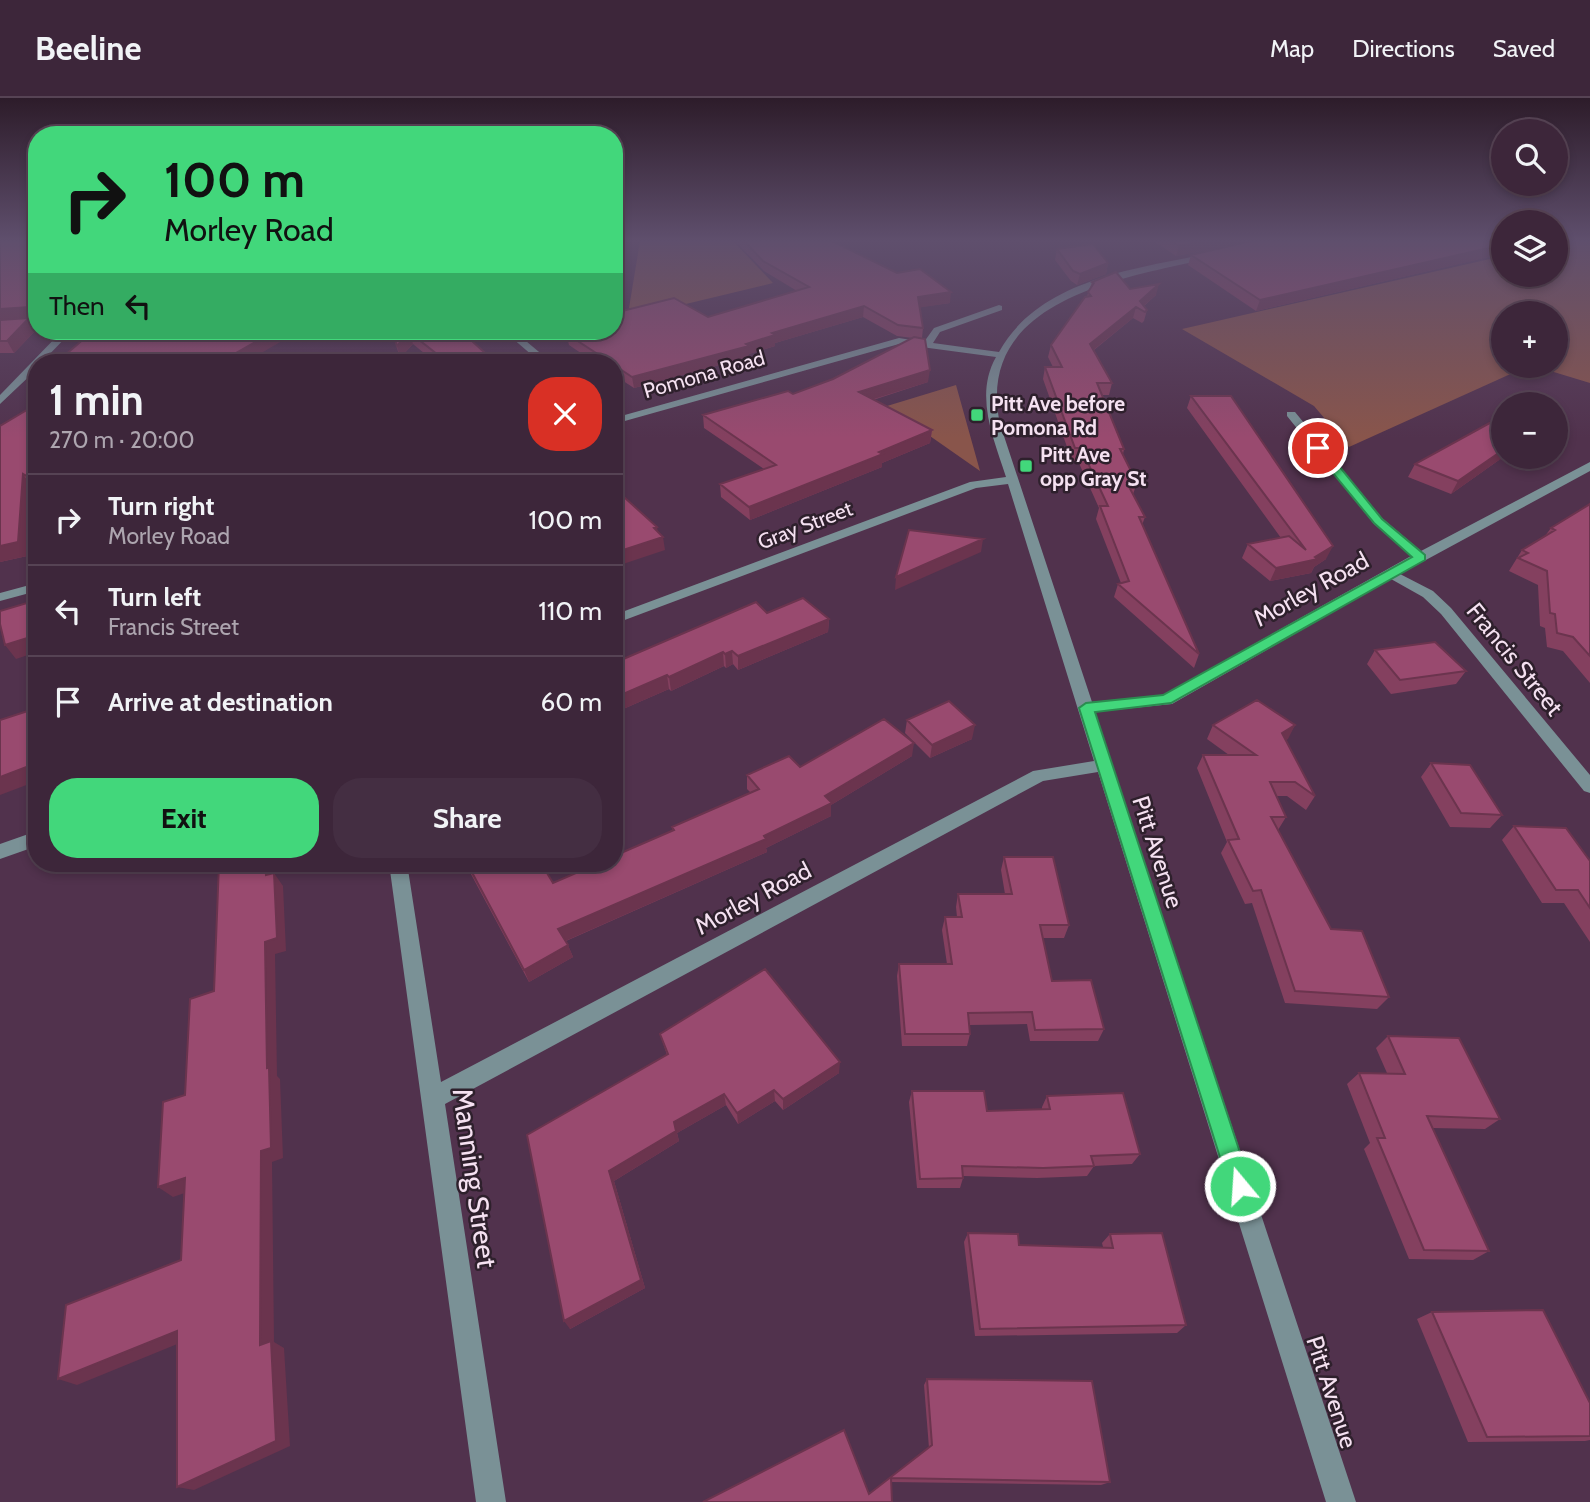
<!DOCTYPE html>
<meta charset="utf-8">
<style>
body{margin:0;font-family:Cabin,sans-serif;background:#442e42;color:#f1f3f6;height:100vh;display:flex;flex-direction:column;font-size:26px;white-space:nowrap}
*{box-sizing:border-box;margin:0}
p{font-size:23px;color:#ada5af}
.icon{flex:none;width:38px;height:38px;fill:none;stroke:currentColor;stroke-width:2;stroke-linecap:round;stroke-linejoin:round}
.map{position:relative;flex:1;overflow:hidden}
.sheet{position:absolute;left:28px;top:256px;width:595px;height:518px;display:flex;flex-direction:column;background:#3d263a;border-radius:28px;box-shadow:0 4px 10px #0003,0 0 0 2px #564354}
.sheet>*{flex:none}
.hud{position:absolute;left:28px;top:28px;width:595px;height:214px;border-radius:28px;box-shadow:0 4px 10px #0003,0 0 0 2px #564354;background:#42d77b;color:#111;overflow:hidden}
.controls{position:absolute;left:1491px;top:21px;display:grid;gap:14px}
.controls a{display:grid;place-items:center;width:77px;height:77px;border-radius:50%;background:#3d263a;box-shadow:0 4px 10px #0003,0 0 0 2px #564354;font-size:35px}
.pin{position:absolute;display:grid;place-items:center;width:60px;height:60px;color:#fff;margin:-30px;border:4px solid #fff;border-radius:50%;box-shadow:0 2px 7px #0007}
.me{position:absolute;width:77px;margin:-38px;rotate:342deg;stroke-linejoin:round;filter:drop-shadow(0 0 5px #0008)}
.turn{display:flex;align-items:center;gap:24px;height:147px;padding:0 21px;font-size:32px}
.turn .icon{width:91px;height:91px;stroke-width:2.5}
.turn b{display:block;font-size:49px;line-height:60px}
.then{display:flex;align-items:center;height:66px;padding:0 21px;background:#0003;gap:14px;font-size:26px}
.round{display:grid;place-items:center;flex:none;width:74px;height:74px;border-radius:28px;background:#442e42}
.summary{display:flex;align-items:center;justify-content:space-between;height:119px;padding:0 21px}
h1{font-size:42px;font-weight:800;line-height:52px}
.action{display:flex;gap:14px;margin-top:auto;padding:14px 21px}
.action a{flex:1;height:80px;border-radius:28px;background:#42d77b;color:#111;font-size:28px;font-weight:800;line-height:80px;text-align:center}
.action a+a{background:#442e42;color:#f1f3f6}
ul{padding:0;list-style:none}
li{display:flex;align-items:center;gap:21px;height:91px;padding:0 21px;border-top:2px solid #564354}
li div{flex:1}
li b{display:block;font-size:26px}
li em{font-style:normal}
header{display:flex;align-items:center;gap:42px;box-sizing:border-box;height:98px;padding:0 35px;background:#3d263a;border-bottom:2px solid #564354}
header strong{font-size:33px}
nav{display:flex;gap:38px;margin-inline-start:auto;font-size:24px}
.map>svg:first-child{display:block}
.green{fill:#89554b}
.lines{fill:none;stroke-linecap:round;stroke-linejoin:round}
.minor{fill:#7a9196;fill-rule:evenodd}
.wall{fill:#84405f}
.shaded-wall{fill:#6b344e}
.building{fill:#994a6f;stroke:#6b344e;stroke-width:2}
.route{fill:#42d77b;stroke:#2b8c50;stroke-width:2}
.poi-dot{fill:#42d77b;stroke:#2e202c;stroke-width:2.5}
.labels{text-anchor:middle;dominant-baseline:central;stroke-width:5;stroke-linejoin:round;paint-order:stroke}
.far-street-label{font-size:21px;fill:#f5e1f1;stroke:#2e202c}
.far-poi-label{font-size:21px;font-weight:bold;fill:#f5e1f1;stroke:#2e202c;text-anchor:start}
.street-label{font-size:24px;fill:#f5e1f1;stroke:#2e202c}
.near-street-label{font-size:28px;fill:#f5e1f1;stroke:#2e202c}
</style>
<header>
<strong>Beeline</strong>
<nav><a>Map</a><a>Directions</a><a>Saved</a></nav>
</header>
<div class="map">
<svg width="1590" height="1404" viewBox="0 0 1590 1404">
<rect width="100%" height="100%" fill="#51324d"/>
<!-- green -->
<path class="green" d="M 640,143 L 733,143 L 773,185 L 640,217 L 629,210 Z
M 1569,143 L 1590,143 L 1590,285 L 1534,268 L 1556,268 L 1556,215 L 1503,215 L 1503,268 L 1528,268 L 1349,349 L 1314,308 L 1182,231 L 1503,158 L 1503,177 L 1556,177 L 1556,146 Z
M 956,287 L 980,373 L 887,308 Z"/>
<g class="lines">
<!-- minor -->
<path class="minor" d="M 1213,155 L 1216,159 C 1129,179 973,199 1000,326 L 1092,604 L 1163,597 L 1411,458 L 1374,426 L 1287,318 L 1287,314 L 1295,314 L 1382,420 L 1421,453 L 1590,364 L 1590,373 L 1400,476 L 1433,493 L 1451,510 L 1590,677 L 1590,695 L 1584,693 L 1441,516 L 1423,499 L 1391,481 L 1172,606 L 1095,614 L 1356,1404 L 1326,1404 L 1098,674 L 1043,683 L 445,1006 L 506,1404 L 476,1404 L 389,765 L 407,765 L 441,984 L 1033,673 L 1094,663 L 1008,386 L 976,390 L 614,526 L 614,517 L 970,384 L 1006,379 C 994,341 974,298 996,259 L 899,246 L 614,326 L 614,320 L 899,240 L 924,244 L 934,230 L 999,207 L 1002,208 L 1002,212 L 940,234 L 933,245 L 999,254 C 1039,181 1138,170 1213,155 Z
M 37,223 L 37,229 L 0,231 L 0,225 Z
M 62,233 L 72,233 L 42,264 L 37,264 L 37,271 L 0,306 L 0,297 Z
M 504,233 L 514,233 L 551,264 L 540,264 Z
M 37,485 L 37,493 L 0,503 L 0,495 Z
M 37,733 L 37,748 L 0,761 L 0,746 Z"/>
</g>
<!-- wall -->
<path class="wall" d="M 0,143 L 37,143 L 37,223 L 36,220 L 29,221 L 36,232 L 14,255 L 0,255 Z
M 735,143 L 832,143 L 950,205 L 920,209 L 923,230 L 922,240 L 928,284 L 873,302 L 932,332 L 930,345 L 882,365 L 882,369 L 750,422 L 721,399 L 720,386 L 764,371 L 704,330 L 703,317 L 793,296 L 833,281 L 913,240 L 897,238 L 863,219 L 775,245 L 775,248 L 749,256 L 749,259 L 634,290 L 614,277 L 614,264 L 594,264 L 569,247 L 568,243 L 555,233 L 614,233 L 708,219 L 797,193 L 764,173 Z
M 1154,143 L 1503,143 L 1497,157 L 1256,213 L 1188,167 L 1191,157 L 1249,144 L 1176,158 Z
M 1057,151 L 1108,165 L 1106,176 L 1077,187 L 1071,183 L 1055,162 Z
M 1092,184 L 1156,197 L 1144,208 L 1147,212 L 1144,223 L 1142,225 L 1133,220 L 1094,252 L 1112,285 L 1109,297 L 1102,297 L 1124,351 L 1123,356 L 1137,385 L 1133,396 L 1145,419 L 1142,427 L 1199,556 L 1194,570 L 1114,499 L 1118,486 L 1121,485 L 1096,421 L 1099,410 L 1078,363 L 1072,363 L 1043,281 L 1045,269 L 1053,269 L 1048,259 L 1051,247 L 1087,198 Z
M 392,233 L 461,233 L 495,264 L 435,264 L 413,246 L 400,260 Z
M 1191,298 L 1326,461 L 1314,469 L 1311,475 L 1270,483 L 1242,460 L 1248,446 L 1281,440 L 1187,310 Z
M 37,306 L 37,392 L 32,389 L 27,458 L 0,464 Z
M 1499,362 L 1451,396 L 1408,379 L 1415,366 Z
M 1590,406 L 1590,585 L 1563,553 L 1547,549 L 1545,530 L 1540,528 L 1538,487 L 1509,473 L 1522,452 L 1545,438 L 1551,430 Z
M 767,515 L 829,521 L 828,534 L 738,572 L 733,566 L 726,570 L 724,568 L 671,593 L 669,591 L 614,615 L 614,565 Z
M 1375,552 L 1466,573 L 1456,586 L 1391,596 L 1367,566 Z
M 907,622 L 972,641 L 930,660 L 905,635 Z
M 1213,627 L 1295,627 L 1286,642 L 1315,698 L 1306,712 L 1287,698 L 1276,698 L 1286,719 L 1278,732 L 1331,831 L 1389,899 L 1377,911 L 1285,905 L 1252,805 L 1245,806 L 1221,755 L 1227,744 L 1197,670 L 1203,657 L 1229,657 L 1207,641 Z
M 912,658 L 831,707 L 831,718 L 766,750 L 767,754 L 566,843 L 573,859 L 529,884 L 465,765 L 541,765 L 553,785 L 673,733 L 672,729 L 751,695 L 747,691 L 747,677 L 800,669 Z
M 1431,665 L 1502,717 L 1490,730 L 1450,729 L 1421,679 Z
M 1514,728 L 1590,763 L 1590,844 L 1564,805 L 1542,805 L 1502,742 Z
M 1004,759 L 1069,827 L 1064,840 L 1043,840 L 1052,883 L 1104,931 L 1098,943 L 1030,943 L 1027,926 L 969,927 L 970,936 L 967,948 L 902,948 L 897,878 L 899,866 L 947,866 L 942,832 L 945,819 L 957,819 L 956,809 L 958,796 L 1005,796 L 1001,772 Z
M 660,936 L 839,975 L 783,1012 L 775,1003 L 738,1026 L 726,1007 L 677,1035 L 679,1043 L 614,1083 L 645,1190 L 570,1231 L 527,1037 L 667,957 Z
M 1388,938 L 1500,1021 L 1485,1031 L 1432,1030 L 1489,1153 L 1473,1162 L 1409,1161 L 1364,1051 L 1370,1045 L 1347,986 L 1359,975 L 1387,975 L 1376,950 Z
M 912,993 L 987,1013 L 1042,1011 L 1042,1009 L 1047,998 L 1140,1056 L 1132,1066 L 1094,1068 L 1087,1078 L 1037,1080 L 963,1078 L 963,1080 L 960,1090 L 917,1090 L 909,1004 Z
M 968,1135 L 1019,1147 L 1103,1149 L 1102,1145 L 1110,1136 L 1186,1227 L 1177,1235 L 975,1238 L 964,1144 Z
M 1432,1214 L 1590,1305 L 1590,1342 L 1585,1343 L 1468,1344 L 1417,1221 Z
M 927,1281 L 1110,1384 L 1101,1387 L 891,1384 L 869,1396 L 929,1350 L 924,1287 Z"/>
<!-- shaded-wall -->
<path class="shaded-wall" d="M 1204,143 L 1252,143 L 1176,158 L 1179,148 Z
M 1495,143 L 1503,143 L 1503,151 L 1500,151 L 1497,157 L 1256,213 L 1260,202 Z
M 1108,165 L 1106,176 L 1077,187 L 1080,176 Z
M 1159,186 L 1156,197 L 1140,211 L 1140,203 Z
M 951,194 L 950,205 L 917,210 L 918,199 Z
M 864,208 L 863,219 L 775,245 L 775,248 L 749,256 L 749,259 L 634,290 L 632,279 L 746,246 L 772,235 Z
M 30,209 L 37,212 L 37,223 L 36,220 L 29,221 L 36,232 L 14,255 L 7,243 L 0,223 L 0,211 Z
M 1136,209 L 1133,220 L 1087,257 L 1090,246 Z
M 275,233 L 299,233 L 246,264 L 220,264 Z
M 409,234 L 413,246 L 400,260 L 397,248 Z
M 930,272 L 928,284 L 858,306 L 859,294 Z
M 932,332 L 930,345 L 882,365 L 882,369 L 750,422 L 749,409 Z
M 1503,352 L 1503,359 L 1506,359 L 1499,362 L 1451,396 L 1458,383 Z
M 23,376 L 32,389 L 27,458 L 0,464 L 0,448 Z
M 657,429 L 659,440 L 663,439 L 665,452 L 614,469 L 614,455 Z
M 983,441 L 981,454 L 895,492 L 896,479 Z
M 1333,448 L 1326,461 L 1314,469 L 1311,475 L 1270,483 L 1276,470 L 1315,459 Z
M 829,521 L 828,534 L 738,572 L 738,558 Z
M 37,537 L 37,554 L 16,561 L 5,547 Z
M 732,553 L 733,566 L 726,570 L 725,556 Z
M 723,554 L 724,568 L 671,593 L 669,579 Z
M 667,577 L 669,591 L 614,615 L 614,600 Z
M 975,627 L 972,641 L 930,660 L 932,647 Z
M 1295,627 L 1288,641 L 1275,649 L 1282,635 Z
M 914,645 L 912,658 L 831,707 L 831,718 L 766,750 L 767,754 L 563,844 L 558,831 L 764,738 L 825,698 Z
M 37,665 L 37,683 L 0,697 L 0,679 Z
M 189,765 L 204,765 L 192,768 Z
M 265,765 L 273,765 L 274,777 L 274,775 L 283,788 L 286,853 L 275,856 L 277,978 L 280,981 L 283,1060 L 272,1064 L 274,1244 L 284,1250 L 290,1348 L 194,1392 L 177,1389 L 260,1247 L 261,1053 L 267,970 Z
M 568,847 L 573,859 L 529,884 L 524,872 Z
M 840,964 L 839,975 L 783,1012 L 783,1001 Z
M 774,992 L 775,1003 L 738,1026 L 737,1015 Z
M 724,996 L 726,1007 L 677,1035 L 679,1043 L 614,1083 L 645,1190 L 570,1231 L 564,1223 L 609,1073 L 674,1024 Z
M 185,1080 L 199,1090 L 173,1099 L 158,1089 Z
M 177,1233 L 192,1240 L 77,1287 L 58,1281 Z"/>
<!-- building -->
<path class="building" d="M 0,143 L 37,143 L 37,212 L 33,216 L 30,209 L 0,211 Z
M 744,143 L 832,143 L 897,175 L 920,171 L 951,194 L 918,199 L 923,230 L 898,227 L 864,208 L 772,235 L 775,237 L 746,246 L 749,248 L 632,279 L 614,267 L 614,264 L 610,264 L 567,236 L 570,235 L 567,233 L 614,233 L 614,215 L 674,200 L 708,219 L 809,189 L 763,163 Z
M 1171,143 L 1204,143 L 1179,148 Z
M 1251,143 L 1495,143 L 1492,144 L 1502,147 L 1260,202 L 1191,157 Z
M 1093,146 L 1108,165 L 1080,176 L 1073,173 L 1057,151 Z
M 1116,174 L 1130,191 L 1159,186 L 1140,203 L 1147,212 L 1145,214 L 1136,209 L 1090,246 L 1112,285 L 1097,285 L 1124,351 L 1120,351 L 1137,385 L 1127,385 L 1145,419 L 1139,419 L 1199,556 L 1118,486 L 1129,483 L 1100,408 L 1108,408 L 1081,350 L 1075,350 L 1045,269 L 1062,269 L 1051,247 L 1085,199 L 1091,198 L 1088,194 L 1094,185 L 1092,184 Z
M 29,220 L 7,243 L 0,243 L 0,222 Z
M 93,233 L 275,233 L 220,264 L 57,264 Z
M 392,233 L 461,233 L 495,264 L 447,264 L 409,234 L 397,248 Z
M 914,239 L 925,241 L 930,272 L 859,294 L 932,332 L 879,354 L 883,356 L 749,409 L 720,386 L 776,367 L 703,317 L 788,293 L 793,296 L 833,281 Z
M 1191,298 L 1231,298 L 1333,448 L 1315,459 L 1318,461 L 1276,470 L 1248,446 L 1289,438 L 1306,452 Z
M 37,306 L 37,384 L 23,376 L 18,444 L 0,448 L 0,328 Z
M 1497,321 L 1503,324 L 1503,352 L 1458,383 L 1415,366 Z
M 614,390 L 657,429 L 654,430 L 663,439 L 614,455 Z
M 1590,406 L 1590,558 L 1573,539 L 1557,535 L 1555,516 L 1550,515 L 1547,473 L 1518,460 L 1528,455 L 1522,452 L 1555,432 L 1551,430 Z
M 909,432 L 983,441 L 896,479 Z
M 803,500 L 829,521 L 738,558 L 732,553 L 725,556 L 723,554 L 669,579 L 667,577 L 614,600 L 614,565 L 756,504 L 767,515 Z
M 37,502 L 37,537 L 5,547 L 0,526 L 0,513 Z
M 1435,544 L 1466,573 L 1400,582 L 1375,552 Z
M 1257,602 L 1295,627 L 1282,635 L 1315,698 L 1295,684 L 1270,684 L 1286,719 L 1271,719 L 1331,831 L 1362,833 L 1389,899 L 1295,893 L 1261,792 L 1253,793 L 1228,742 L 1239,741 L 1203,657 L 1256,657 L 1213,627 Z
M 949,603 L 975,627 L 932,647 L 907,622 Z
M 37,610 L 37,665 L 0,679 L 0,622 Z
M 884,621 L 914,645 L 825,698 L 832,705 L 764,738 L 766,741 L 558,831 L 568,847 L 524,872 L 467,765 L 541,765 L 553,785 L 599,765 L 614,765 L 614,758 L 674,732 L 672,729 L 759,691 L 747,677 L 789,658 L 800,669 Z
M 1431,665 L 1470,667 L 1502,717 L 1461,715 Z
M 1514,728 L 1566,730 L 1590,763 L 1590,810 L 1578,792 L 1556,792 Z
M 1004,759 L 1053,759 L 1069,827 L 1040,827 L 1052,883 L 1091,882 L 1104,931 L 1035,932 L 1032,914 L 968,915 L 970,936 L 905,936 L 899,866 L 952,866 L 945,819 L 962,819 L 958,796 L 1012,796 Z
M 219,765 L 265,765 L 266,777 L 274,775 L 277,840 L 265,844 L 267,970 L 269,969 L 271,1050 L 261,1053 L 260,1247 L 271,1243 L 276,1343 L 177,1389 L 177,1233 L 58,1281 L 66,1207 L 181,1162 L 185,1080 L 158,1089 L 163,1004 L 185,997 L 190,901 L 214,893 Z
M 765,871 L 840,964 L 783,1001 L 774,992 L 737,1015 L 724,996 L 674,1024 L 676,1033 L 609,1073 L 641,1182 L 564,1223 L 527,1037 L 668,956 L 660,936 Z
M 1388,938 L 1459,940 L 1500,1021 L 1427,1018 L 1489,1153 L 1424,1152 L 1377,1040 L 1385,1040 L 1359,975 L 1405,976 Z
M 912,993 L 984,993 L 987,1013 L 1050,1011 L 1047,998 L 1123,995 L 1140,1056 L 1091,1058 L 1094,1068 L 1043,1070 L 962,1068 L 963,1080 L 920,1081 Z
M 968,1135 L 1018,1136 L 1019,1147 L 1113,1150 L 1110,1136 L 1162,1135 L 1186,1227 L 980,1231 Z
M 1543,1212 L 1590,1305 L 1590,1338 L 1487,1339 L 1432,1214 Z
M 927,1281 L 1092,1283 L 1110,1384 L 891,1380 L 892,1404 L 703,1404 L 844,1332 L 869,1396 L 932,1347 Z"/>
<!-- sky -->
<linearGradient id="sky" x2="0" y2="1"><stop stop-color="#2d1c2a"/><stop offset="0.42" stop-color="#5f4f6d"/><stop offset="1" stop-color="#5f4f6d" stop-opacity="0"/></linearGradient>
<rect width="1590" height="340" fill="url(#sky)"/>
<!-- route -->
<path class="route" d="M 1314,347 L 1322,347 L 1382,421 L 1425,457 L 1425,462 L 1171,605 L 1095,614 L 1251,1088 L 1248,1096 L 1240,1099 L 1232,1096 L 1229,1088 L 1079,610 L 1086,605 L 1163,597 L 1412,459 L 1374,425 L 1314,352 Z"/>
<!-- markers -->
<g class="poi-dot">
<rect x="970" y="310" width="14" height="14" rx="3.5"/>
<rect x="1019" y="361" width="14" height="14" rx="3.5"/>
</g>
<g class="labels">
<!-- far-street labels -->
<g class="far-street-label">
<text transform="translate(704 276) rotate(-16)">Pomona Road</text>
<text transform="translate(805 427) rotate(-21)">Gray Street</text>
</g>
<!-- far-poi labels -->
<g class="far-poi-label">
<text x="991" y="305">Pitt Ave before<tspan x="991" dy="24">Pomona Rd</tspan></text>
<text x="1040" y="356">Pitt Ave<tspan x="1040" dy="24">opp Gray St</tspan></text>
</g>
<!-- street labels -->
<g class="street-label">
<text transform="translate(1311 491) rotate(-29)">Morley Road</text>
<text transform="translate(1515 561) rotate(51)">Francis Street</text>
<text transform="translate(1158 754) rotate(72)">Pitt Avenue</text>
<text transform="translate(753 800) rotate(-28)">Morley Road</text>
<text transform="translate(1332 1294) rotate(72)">Pitt Avenue</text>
</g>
<!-- near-street labels -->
<g class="near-street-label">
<text transform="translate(475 1080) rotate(82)">Manning Street</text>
</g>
</g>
</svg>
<div class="controls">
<a><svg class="icon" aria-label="search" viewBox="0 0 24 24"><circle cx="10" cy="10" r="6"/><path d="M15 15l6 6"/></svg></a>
<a><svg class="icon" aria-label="layers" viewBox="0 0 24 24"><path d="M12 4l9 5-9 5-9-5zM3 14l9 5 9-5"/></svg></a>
<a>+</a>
<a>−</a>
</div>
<div class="pin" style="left:1318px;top:350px;background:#d93025"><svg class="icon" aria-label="arrive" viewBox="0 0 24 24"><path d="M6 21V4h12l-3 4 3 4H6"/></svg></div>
<svg class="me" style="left:1240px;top:1088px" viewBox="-20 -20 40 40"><circle r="17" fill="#42d77b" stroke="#fff" stroke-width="3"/><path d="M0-11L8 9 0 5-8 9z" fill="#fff"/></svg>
<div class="hud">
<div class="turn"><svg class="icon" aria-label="right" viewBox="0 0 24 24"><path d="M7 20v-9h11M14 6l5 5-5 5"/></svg><div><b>100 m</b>Morley Road</div></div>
<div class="then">Then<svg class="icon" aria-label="left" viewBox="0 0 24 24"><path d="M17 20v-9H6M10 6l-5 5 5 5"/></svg></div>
</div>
<section class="sheet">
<div class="summary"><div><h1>1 min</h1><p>270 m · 20:00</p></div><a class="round" style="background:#d93025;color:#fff"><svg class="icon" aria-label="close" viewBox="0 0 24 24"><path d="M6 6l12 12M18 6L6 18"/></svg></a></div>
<ul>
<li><svg class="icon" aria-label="right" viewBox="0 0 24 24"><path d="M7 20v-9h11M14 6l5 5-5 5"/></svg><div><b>Turn right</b><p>Morley Road</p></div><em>100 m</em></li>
<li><svg class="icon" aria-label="left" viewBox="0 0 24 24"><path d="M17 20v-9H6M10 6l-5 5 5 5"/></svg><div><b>Turn left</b><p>Francis Street</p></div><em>110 m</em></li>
<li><svg class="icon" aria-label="arrive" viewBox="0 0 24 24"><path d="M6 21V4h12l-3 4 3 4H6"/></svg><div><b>Arrive at destination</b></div><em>60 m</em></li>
</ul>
<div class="action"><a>Exit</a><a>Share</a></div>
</section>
</div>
